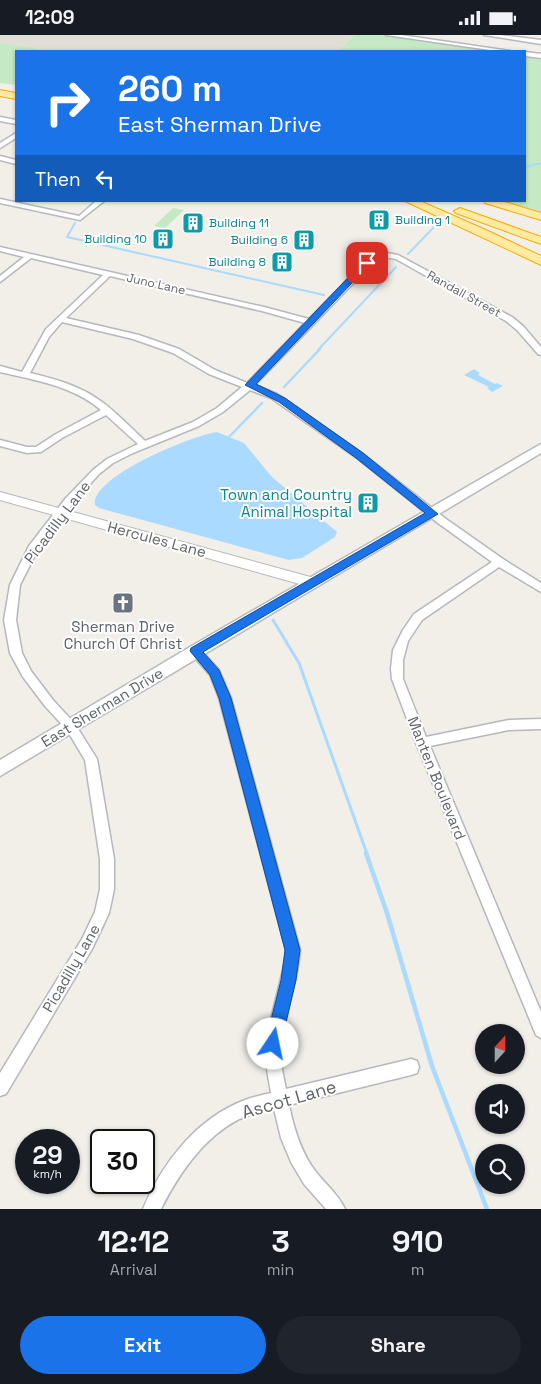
<!DOCTYPE html>
<style>
body{margin:0;font-family:"Space Grotesk",sans-serif;background:#20242c;color:#f1f3f6;height:100vh;display:flex;flex-direction:column;font-size:19px;white-space:nowrap}
*{box-sizing:border-box;margin:0}
p{font-size:16px;color:#9ea1a6}
.icon{flex:none;width:28px;height:28px;fill:none;stroke:currentColor;stroke-width:2;stroke-linecap:round;stroke-linejoin:round}
.map{position:relative;height:1174px;overflow:hidden}
.details{display:flex;flex-direction:column;background:#171b24;flex:1}
.details>*{flex:none}
.top-card{position:absolute;left:15px;top:15px;width:511px;height:152px;border-radius:0px;box-shadow:0 1px 4px #0004;background:#1a73e8;color:#fff;overflow:hidden}
.needle{width:32px;rotate:21deg}
.tools{position:absolute;left:475px;top:989px;display:grid;gap:10px}
.tools a{display:grid;place-items:center;width:50px;height:50px;border-radius:50%;background:#171b24;box-shadow:0 1px 4px #0004;font-size:25px}
.speed{position:absolute;left:15px;top:1094px;display:flex;gap:10px;font-size:25px;font-weight:700;text-align:center}
.speed>*{display:grid;place-content:center;width:65px;height:65px;border-radius:50%;background:#171b24;box-shadow:0 1px 4px #0004;line-height:1}
.speed small{font-size:12px;font-weight:400}
.speed .limit{border:2px solid #111;border-radius:8px;background:#fff;color:#111}
.pin{position:absolute;display:grid;place-items:center;width:42px;height:42px;color:#fff;margin:-21px;border-radius:10px;box-shadow:0 2px 8px #0006}
.me{position:absolute;width:55px;margin:-28px;rotate:11deg;stroke-linejoin:round;filter:drop-shadow(0 0 4px #0008)}
.turn{display:flex;align-items:center;gap:18px;height:105px;padding:0 20px;font-size:22px}
.turn .icon{width:65px;height:65px;stroke-width:2.5}
.turn b{display:block;font-size:35px;line-height:42px}
.then{display:flex;align-items:center;height:48px;padding:0 20px;background:#0003;gap:10px;font-size:19px}
.eta{display:flex;justify-content:space-evenly;align-items:center;height:85px;text-align:center}
.eta b{font-size:30px;font-weight:800;line-height:35px}
.action{display:flex;gap:10px;margin-top:auto;padding:10px 20px}
.action a{flex:1;height:58px;border-radius:30px;background:#1a73e8;color:#fff;font-size:20px;font-weight:800;line-height:58px;text-align:center}
.action a+a{background:#20242c;color:#f1f3f6}
.status{display:flex;justify-content:space-between;align-items:center;height:35px;padding:0 25px;background:#171b24;direction:ltr}
.status svg{height:14px;fill:currentColor}
.map>svg:first-child{display:block}
.education{fill:#e1ded6}
.green{fill:#c5e8c5}
.water{fill:#aadaff}
.lines{fill:none;stroke-linecap:round;stroke-linejoin:round}
.stream-far3{stroke:#aadaff;stroke-width:2}
.stream-far2{stroke:#aadaff;stroke-width:2.5}
.stream-far1{stroke:#aadaff;stroke-width:3}
.stream{stroke:#aadaff;stroke-width:4.5}
.minor-casing{stroke:#b5b8bc;stroke-width:3}
.tertiary-casing{stroke:#b5b8bc;stroke-width:2}
.secondary-casing{stroke:#b6babf;stroke-width:3}
.trunk-casing{stroke:#f9ab00;stroke-width:2}
.minor{fill:#fff;fill-rule:evenodd}
.tertiary{fill:#fff;fill-rule:evenodd}
.secondary{fill:#fff;fill-rule:evenodd}
.trunk{fill:#feeaa1;fill-rule:evenodd}
.route{fill:#1a73e8;stroke:#114b97}
.labels{text-anchor:middle;dominant-baseline:central;stroke-width:4;stroke-linejoin:round;paint-order:stroke}
.far-culture-label{font-size:12px;fill:#0d838f;stroke:#fff;text-anchor:end}
.far-street-label{font-size:12px;fill:#5f6368;stroke:#fff}
.culture-label{font-size:15px;fill:#0d838f;stroke:#fff;text-anchor:end}
.street-label{font-size:15px;fill:#5f6368;stroke:#fff}
.worship-label{font-size:15px;fill:#5b616d;stroke:#fff}
.near-street-label{font-size:18px;fill:#5f6368;stroke:#fff}
</style>
<div class="status"><b>12:09</b><svg viewBox="0 0 49 12"><path d="M0 12V9h3v3zM5 12V6h3v6zM10 12V3h3v9zM15 12V0h3v12zM26 1h20v11H26zM47 4h2v5h-2z"/></svg></div>
<div class="map">
<svg width="541" height="1174" viewBox="0 0 541 1174">
<rect width="100%" height="100%" fill="#f1efe8"/>
<!-- education -->
<path class="education" d="M 0,0 L 354,0 L 338,16 L 57,16 L 0,8 Z"/>
<!-- green -->
<path class="green" d="M 354,0 L 389,0 L 507,16 L 338,16 Z
M 0,8 L 57,16 L 16,16 L 16,50 L 0,48 Z
M 525,19 L 541,21 L 541,178 L 503,166 L 525,166 Z
M 173,173 L 184,175 L 165,193 L 154,191 Z"/>
<!-- water -->
<path class="water" d="M 474,334 L 480,338 L 478,340 L 495,349 L 497,348 L 503,351 L 492,357 L 487,353 L 489,352 L 464,340 Z
M 217,397 L 244,408 L 272,442 L 337,497 L 335,502 L 302,523 L 289,525 L 99,473 L 95,470 C 90,442 193,400 217,397 Z"/>
<g class="lines">
<!-- stream-far3 -->
<path class="stream-far3" d="M 525,132 L 541,128
M 75,188 L 67,202 L 324,260
M 408,219 L 436,190 L 437,184
M 318,315 L 396,232"/>
<!-- stream-far2 -->
<path class="stream-far2" d="M 284,352 L 320,314
M 228,403 L 262,368"/>
<!-- stream-far1 -->
<path class="stream-far1" d="M 273,585 L 299,628 L 367,819"/>
<!-- stream -->
<path class="stream" d="M 366,818 L 387,878 L 432,1031 L 487,1174"/>
<!-- minor casing -->
<g class="minor-casing">
<path id="minor" d="M 386,0 L 401,0 L 510,16 L 497,16 Z
M 484,0 L 499,0 L 541,5 L 541,9 Z
M 525,17 L 541,19 L 541,23 L 525,21 Z
M 0,82 L 16,85 L 16,89 L 0,86 Z
M 16,98 L 16,103 L 0,113 L 0,108 Z
M 0,121 L 16,125 L 16,129 L 0,125 Z
M 0,164 L 79,181 L 96,166 L 104,166 L 80,185 L 0,168 Z
M 0,212 L 264,272 L 309,284 L 363,229 L 367,221 L 381,217 L 398,220 L 512,282 L 523,291 L 541,312 L 541,320 L 538,319 L 517,295 L 506,286 L 396,224 C 383,222 376,220 369,232 L 255,350 L 277,359 L 363,419 L 446,484 L 503,524 L 541,548 L 541,557 L 499,532 L 422,585 L 408,606 L 403,625 L 403,644 L 426,702 L 509,685 L 541,684 L 541,694 L 509,695 L 430,711 L 541,977 L 541,1003 L 536,1000 L 416,708 L 392,644 L 391,634 L 393,615 L 403,595 L 414,579 L 492,527 L 438,488 L 357,423 L 271,363 L 250,355 L 223,377 L 199,391 L 133,418 L 113,428 L 99,439 L 74,467 L 37,516 L 20,550 L 16,585 L 22,618 L 31,636 L 53,665 L 75,689 L 97,724 L 114,824 L 114,854 L 109,878 L 92,914 L 6,1059 L 0,1061 L 0,1038 L 82,904 L 95,877 L 100,854 L 100,824 L 85,725 L 67,695 L 45,671 L 23,642 L 10,618 L 4,585 L 10,550 L 29,511 L 66,463 L 93,435 L 107,424 L 138,409 L 106,380 L 62,403 L 41,417 L 27,418 L 0,411 L 0,405 L 27,412 L 36,412 L 56,399 L 101,375 C 73,351 35,345 0,337 L 0,331 L 22,337 L 46,294 L 103,240 L 31,223 L 0,247 L 0,241 L 24,222 L 0,216 ZM 110,241 L 262,276 L 305,288 L 247,348 L 215,335 L 179,314 L 139,300 L 66,283 ZM 62,287 L 133,304 L 173,318 L 209,339 L 242,352 L 217,373 L 193,387 L 145,406 C 131,393 118,379 102,367 C 81,351 55,344 30,338 L 49,302 Z
M 195,612 L 199,613 L 219,635 L 231,663 L 300,915 C 298,947 284,976 281,1008 C 279,1023 283,1039 286,1054 L 411,1024 L 417,1026 L 419,1032 L 417,1038 L 411,1040 L 289,1070 C 294,1094 301,1118 316,1137 C 326,1150 338,1159 345,1174 L 326,1174 L 304,1149 L 291,1127 L 281,1103 L 274,1074 C 266,1075 258,1077 251,1079 C 209,1094 180,1136 161,1174 L 143,1174 C 162,1128 197,1083 245,1065 C 253,1062 262,1060 271,1058 L 266,1029 L 265,1008 L 285,927 L 286,915 L 219,663 L 210,640 L 189,616 L 191,613 Z"/>
</g>
<!-- tertiary casing -->
<g class="tertiary-casing">
<path id="tertiary" d="M 0,457 L 314,543 L 319,545 L 321,548 L 319,551 L 314,553 L 0,465 Z"/>
</g>
<!-- secondary casing -->
<g class="secondary-casing">
<path id="secondary" d="M 541,409 L 541,418 L 0,741 L 0,725 L 190,612 Z"/>
</g>
<!-- trunk casing -->
<g class="trunk-casing">
<path id="trunk" d="M 0,55 L 16,58 L 16,64 L 0,61 Z
M 405,166 L 420,166 L 488,196 L 541,221 L 541,230 Z
M 484,166 L 501,166 L 541,178 L 541,185 L 485,168 Z
M 460,173 L 541,202 L 541,209 L 456,178 L 454,176 Z"/>
</g>
<!-- minor -->
<use href="#minor" class="minor"/>
<!-- tertiary -->
<use href="#tertiary" class="tertiary"/>
<!-- secondary -->
<use href="#secondary" class="secondary"/>
<!-- trunk -->
<use href="#trunk" class="trunk"/>
</g>
<!-- route -->
<path class="route" d="M 364,226 L 371,228 L 256,349 L 285,363 L 363,418 L 438,479 L 203,617 L 219,635 L 231,663 L 300,915 L 296,945 L 281,1009 L 278,1014 L 273,1017 L 267,1014 L 265,1009 L 281,945 L 285,915 L 219,663 L 210,640 L 190,616 L 191,613 L 425,478 L 356,423 L 279,367 L 245,350 Z"/>
<!-- icons -->
<defs>
<g id="building-square" transform="scale(1.125)"><rect x="-9" y="-9" width="18" height="18" rx="4" fill="#0f9aa8" stroke="#fff"/><path d="M-4-6H4V6H1V3H-1V6H-4ZM-2.5-4.3h1.7v1.8h-1.7ZM.8-4.3h1.7v1.8H.8ZM-2.5-1h1.7V.8h-1.7ZM.8-1h1.7V.8H.8Z" fill="#fff"/></g>
<g id="church-square" transform="scale(1.125)"><rect x="-9" y="-9" width="18" height="18" rx="4" fill="#6b7280" stroke="#fff"/><path d="M-1.2-6h2.4v3.5h3.3v2.4h-3.3V6h-2.4V-.1h-3.3v-2.4h3.3Z" fill="#fff"/></g>
</defs>
<g fill-rule="evenodd">
<use href="#building-square" x="379" y="185"/>
<use href="#building-square" x="193" y="188"/>
<use href="#building-square" x="163" y="204"/>
<use href="#building-square" x="304" y="205"/>
<use href="#building-square" x="282" y="227"/>
<use href="#building-square" x="368" y="468"/>
<use href="#church-square" x="123" y="568"/>
</g>
<g class="labels">
<!-- far-culture labels -->
<g class="far-culture-label">
<text x="395" y="185" text-anchor="start">Building 1</text>
<text x="209" y="188" text-anchor="start">Building 11</text>
<text x="147" y="204">Building 10</text>
<text x="288" y="205">Building 6</text>
<text x="266" y="227">Building 8</text>
</g>
<!-- far-street labels -->
<g class="far-street-label">
<text transform="translate(156 249) rotate(13)">Juno Lane</text>
<text transform="translate(464 259) rotate(29)">Randall Street</text>
</g>
<!-- culture labels -->
<g class="culture-label">
<text x="352" y="459">Town and Country<tspan x="352" dy="17">Animal Hospital</tspan></text>
</g>
<!-- street labels -->
<g class="street-label">
<text transform="translate(57 487) rotate(-53)">Picadilly Lane</text>
<text transform="translate(157 504) rotate(15)">Hercules Lane</text>
<text transform="translate(102 672) rotate(-31)">East Sherman Drive</text>
<text transform="translate(437 743) rotate(68)">Manten Boulevard</text>
<text transform="translate(71 933) rotate(-60)">Picadilly Lane</text>
</g>
<!-- worship labels -->
<g class="worship-label">
<text x="123" y="591">Sherman Drive<tspan x="123" dy="17">Church Of Christ</tspan></text>
</g>
<!-- near-street labels -->
<g class="near-street-label">
<text transform="translate(289 1064) rotate(-16)">Ascot Lane</text>
</g>
</g>
</svg>
<div class="tools">
<a><svg class="needle" viewBox="-14 -14 28 28"><path d="M0-13l5 13h-10z" fill="#e53935"/><path d="M0 13l5-13h-10z" fill="#9ea1a6"/></svg></a>
<a><svg class="icon" aria-label="sound" viewBox="0 0 24 24"><path d="M4 9h4l5-4v14l-5-4H4zM17 9q2 3 0 6"/></svg></a>
<a><svg class="icon" aria-label="search" viewBox="0 0 24 24"><circle cx="10" cy="10" r="6"/><path d="M15 15l6 6"/></svg></a>
</div>
<div class="speed"><div>29<small>km/h</small></div><div class="limit">30</div></div>
<div class="pin" style="left:367px;top:228px;background:#d93025"><svg class="icon" aria-label="arrive" viewBox="0 0 24 24"><path d="M6 21V4h12l-3 4 3 4H6"/></svg></div>
<svg class="me" style="left:273px;top:1009px" viewBox="-20 -20 40 40"><circle r="19" fill="#fff"/><path d="M0-13L10 11 0 6-10 11z" fill="#1a73e8"/></svg>
<div class="top-card">
<div class="turn"><svg class="icon" aria-label="right" viewBox="0 0 24 24"><path d="M7 20v-9h11M14 6l5 5-5 5"/></svg><div><b>260 m</b>East Sherman Drive</div></div>
<div class="then">Then<svg class="icon" aria-label="left" viewBox="0 0 24 24"><path d="M17 20v-9H6M10 6l-5 5 5 5"/></svg></div>
</div>
</div>
<section class="details">
<div class="eta">
<div><b>12:12</b><p>Arrival</p></div>
<div><b>3</b><p>min</p></div>
<div><b>910</b><p>m</p></div>
</div>
<div class="action"><a>Exit</a><a>Share</a></div>
</section>
